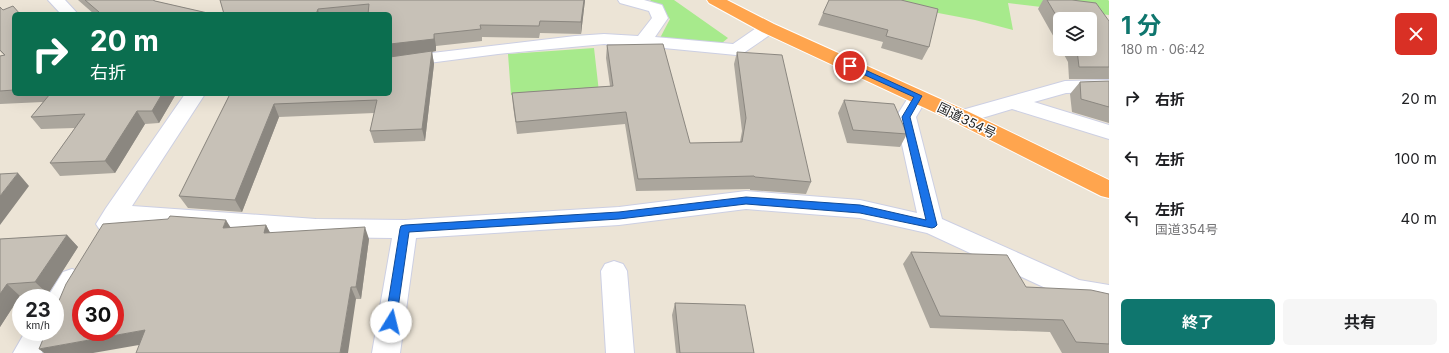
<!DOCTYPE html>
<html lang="ja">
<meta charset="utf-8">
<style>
body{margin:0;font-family:Inter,"Noto Sans JP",sans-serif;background:#f6f6f6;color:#202124;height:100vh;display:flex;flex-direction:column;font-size:15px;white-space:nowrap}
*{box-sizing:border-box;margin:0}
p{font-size:13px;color:#757577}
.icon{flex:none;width:22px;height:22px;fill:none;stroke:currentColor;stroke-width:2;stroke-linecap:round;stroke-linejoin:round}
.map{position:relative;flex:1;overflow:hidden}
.panel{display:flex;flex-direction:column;background:#fff;width:340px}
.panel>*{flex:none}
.banner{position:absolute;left:12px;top:12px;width:380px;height:84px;border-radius:6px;box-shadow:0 4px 16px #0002;background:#0b6e4f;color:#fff;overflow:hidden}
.fabs{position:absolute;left:1053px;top:12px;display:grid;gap:8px}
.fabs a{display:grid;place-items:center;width:44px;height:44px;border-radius:6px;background:#fff;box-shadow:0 4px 16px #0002;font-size:20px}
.speed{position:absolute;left:12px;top:289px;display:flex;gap:8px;font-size:20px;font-weight:700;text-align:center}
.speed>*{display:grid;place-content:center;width:52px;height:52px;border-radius:50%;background:#fff;box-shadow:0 4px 16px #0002;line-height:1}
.speed small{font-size:10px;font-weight:400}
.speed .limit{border:6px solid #d22;background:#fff;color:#111}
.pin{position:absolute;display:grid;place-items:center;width:34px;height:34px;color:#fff;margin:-17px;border:2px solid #fff;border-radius:50%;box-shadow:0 1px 4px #0007}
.me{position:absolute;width:44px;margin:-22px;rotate:9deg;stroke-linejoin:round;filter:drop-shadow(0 0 3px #0008)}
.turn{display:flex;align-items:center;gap:14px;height:84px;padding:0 12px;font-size:18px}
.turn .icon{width:52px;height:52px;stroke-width:2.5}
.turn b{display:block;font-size:28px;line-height:34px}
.round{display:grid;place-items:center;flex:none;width:42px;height:42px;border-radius:6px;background:#f6f6f6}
.headline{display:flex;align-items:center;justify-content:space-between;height:68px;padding:0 12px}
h1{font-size:24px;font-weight:700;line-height:30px;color:#0f766e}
.cta{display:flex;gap:8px;margin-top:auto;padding:8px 12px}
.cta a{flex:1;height:46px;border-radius:6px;background:#0f766e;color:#fff;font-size:16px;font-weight:700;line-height:46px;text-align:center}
.cta a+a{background:#f6f6f6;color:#202124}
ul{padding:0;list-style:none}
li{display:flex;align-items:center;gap:12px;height:60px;padding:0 12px}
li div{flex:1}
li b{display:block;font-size:15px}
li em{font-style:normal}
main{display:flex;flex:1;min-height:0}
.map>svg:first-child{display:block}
.green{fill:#a7ea8c}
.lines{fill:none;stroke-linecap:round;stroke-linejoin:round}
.street-casing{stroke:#cccfe3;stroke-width:2}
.highway-casing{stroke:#fff;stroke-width:2}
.street{fill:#fff;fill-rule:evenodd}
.highway{fill:#ffa54e;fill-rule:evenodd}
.wall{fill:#aba69d}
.shaded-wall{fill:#8b8780}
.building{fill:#c7c1b7;stroke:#8b8780;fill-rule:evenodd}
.route{fill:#1a73e8;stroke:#114b97}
.labels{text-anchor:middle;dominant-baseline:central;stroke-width:3;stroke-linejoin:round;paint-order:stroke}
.street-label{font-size:13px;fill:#272727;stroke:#fff}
</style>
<main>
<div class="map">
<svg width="1109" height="353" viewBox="0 0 1109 353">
<rect width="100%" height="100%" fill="#ece4d6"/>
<!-- green -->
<path class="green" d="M 650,0 L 674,0 L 728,38 L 722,43 L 660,38 L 670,19 Z
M 870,0 L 1108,0 L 1109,1 L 1109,15 L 1008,3 L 1013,30 L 975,20 Z
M 594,48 L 599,92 L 511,95 L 508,54 Z"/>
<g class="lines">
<!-- street casing -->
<g class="street-casing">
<path id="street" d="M 48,0 L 65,0 L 78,14 L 61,14 Z
M 618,0 L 644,0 L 662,5 L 668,18 L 655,37 L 733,44 L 762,24 L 768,23 L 774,24 L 776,28 L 774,32 L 742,54 L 736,55 L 643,46 L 604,44 L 498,54 L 390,68 L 390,58 L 575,36 L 604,34 L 638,36 L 652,18 L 649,11 L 620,3 Z
M 1109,80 L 1109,92 L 1066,93 L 1034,102 L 1109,125 L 1109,139 L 1012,109 L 962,124 L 955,122 L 952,117 L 955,112 L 1065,81 Z
M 918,91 L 925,93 L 928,97 L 916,117 L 942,219 L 1079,280 L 1109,285 L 1109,307 L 1067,298 L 927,233 L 860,218 L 746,209 L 619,225 L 416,238 L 400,353 L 372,353 L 392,238 L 316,237 L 121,223 C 115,233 110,234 100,230 L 96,224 L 106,208 L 185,94 L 205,94 L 132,206 L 316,219 L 405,220 L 619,207 L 746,191 L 860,200 L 917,213 L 896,117 L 911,93 Z
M 614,261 L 623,264 L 627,271 L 634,353 L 606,353 L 601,271 L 605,264 Z
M 72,269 L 81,272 L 85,280 L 64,316 L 55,320 L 55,298 L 47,298 L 63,272 Z
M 25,332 L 54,332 L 42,353 L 13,353 Z"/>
</g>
<!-- highway casing -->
<g class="highway-casing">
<path id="highway" d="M 707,0 L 727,0 L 774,24 L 969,112 L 1109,180 L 1109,198 L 1101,196 L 955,122 L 762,32 L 709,3 Z"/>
</g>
<!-- street -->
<use href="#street" class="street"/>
<!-- highway -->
<use href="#highway" class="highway"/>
</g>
<!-- wall -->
<path class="wall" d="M 78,0 L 153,0 L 155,1 L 212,14 L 94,14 Z
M 220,0 L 585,0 L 581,34 L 540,33 L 539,38 L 482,37 L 482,41 L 436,46 L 436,51 L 432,52 L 434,64 L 425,141 L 374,143 L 370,131 L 374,113 L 279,117 L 242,212 L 188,208 L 179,196 L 230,94 L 390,94 L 390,14 L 224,14 Z
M 829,0 L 929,47 L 922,60 L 881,48 L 883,42 L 818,25 L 823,13 Z
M 1043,0 L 1047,0 L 1109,21 L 1109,79 L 1069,79 L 1068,62 L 1061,49 L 1090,49 L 1060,19 L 1060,48 L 1038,9 Z
M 0,7 L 3,10 L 14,14 L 14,94 L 176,94 L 159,123 L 145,124 L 115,173 L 60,176 L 50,163 L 75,128 L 41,129 L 31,117 L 43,102 L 0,104 L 0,56 L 4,55 L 0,51 Z
M 607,45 L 690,143 L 740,142 L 742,131 L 734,64 L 737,52 L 811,182 L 806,194 L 750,190 L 750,189 L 636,191 L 625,124 L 517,134 L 513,106 L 512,93 L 610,86 L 606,58 Z
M 1109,81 L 1109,123 L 1072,112 L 1070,94 L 1080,82 Z
M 844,100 L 907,134 L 900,147 L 847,143 L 838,113 Z
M 168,219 L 231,228 L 266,225 L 270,233 L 369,239 L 361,299 L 356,299 L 139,345 Z
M 67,235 L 78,247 L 48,294 L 20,296 L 0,327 L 0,239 Z
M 911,252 L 1026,287 L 1109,294 L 1109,353 L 1062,353 L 1050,332 L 930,328 L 903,264 Z
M 675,303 L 754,353 L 676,353 L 672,315 Z"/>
<!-- shaded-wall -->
<path class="shaded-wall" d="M 584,0 L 585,0 L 581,34 L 581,22 Z
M 318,9 L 319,14 L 316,14 Z
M 434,34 L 436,46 L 436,51 L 390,57 L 390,44 Z
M 432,52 L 434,64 L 425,141 L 422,129 Z
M 162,94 L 176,94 L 159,123 L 152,111 Z
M 274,104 L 279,117 L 242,212 L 235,200 Z
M 137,111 L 145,124 L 115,173 L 105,161 Z
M 18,173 L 29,186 L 0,225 L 0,196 Z
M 226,220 L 234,233 L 223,228 Z
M 266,225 L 273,238 L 264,233 Z
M 365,227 L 369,239 L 361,299 L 356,287 Z
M 67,235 L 78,247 L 48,294 L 35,282 Z
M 7,284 L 20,296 L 0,327 L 0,294 Z
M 351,287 L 356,299 L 348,353 L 340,353 Z
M 145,330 L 156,342 L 93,353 L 44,353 L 39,349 Z"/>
<!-- building -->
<path class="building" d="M 85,0 L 153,0 L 155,1 L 212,14 L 98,14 L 97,13 L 99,12 Z
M 220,0 L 584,0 L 581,22 L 540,21 L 539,26 L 480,25 L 481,29 L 434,34 L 434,39 L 390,44 L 390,14 L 368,14 L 369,4 L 318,9 L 316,14 L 224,14 Z
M 829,0 L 901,0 L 938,9 L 929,47 L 886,36 L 888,30 L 823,13 Z
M 1047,0 L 1072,0 L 1096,3 L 1109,21 L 1109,67 L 1079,67 L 1077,50 L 1077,49 L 1090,49 L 1090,19 L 1060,19 L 1060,22 Z
M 13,6 L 20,14 L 14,14 L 14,90 L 0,91 L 0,56 L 5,55 L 0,50 L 0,7 L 3,10 Z
M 663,44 L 690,143 L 742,142 L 746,118 L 737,52 L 782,55 L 811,182 L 755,177 L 754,176 L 638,179 L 626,112 L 516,122 L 512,93 L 613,86 L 607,45 Z
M 432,51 L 422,129 L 370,131 L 377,100 L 274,104 L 235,200 L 179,196 L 230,94 L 390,94 L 390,57 Z
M 1109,81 L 1109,107 L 1081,99 L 1080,82 Z
M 50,94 L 162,94 L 152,111 L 137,111 L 105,161 L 50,163 L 85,114 L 31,117 Z
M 844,100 L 894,104 L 907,134 L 853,130 Z
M 18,173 L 0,196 L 0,174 Z
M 170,216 L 226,220 L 223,228 L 266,225 L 264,233 L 365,227 L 356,287 L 351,287 L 340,353 L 136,353 L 145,330 L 39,349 L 46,332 L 55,332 L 55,310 L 66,284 L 103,224 L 168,219 ZM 81,298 L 115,298 L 115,332 L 81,332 Z
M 67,235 L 35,282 L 7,284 L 0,294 L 0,239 Z
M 911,252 L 1007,255 L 1026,287 L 1091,290 L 1109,294 L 1109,344 L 1076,342 L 1063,320 L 940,316 Z
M 675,303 L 745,305 L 754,353 L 680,353 Z"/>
<!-- route -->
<path class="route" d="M 850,63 L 922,96 L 910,117 L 937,225 L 935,227 L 932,228 L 860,213 L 746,204 L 619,219 L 409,232 L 396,322 L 395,325 L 391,327 L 387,325 L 385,322 L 400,229 L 401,226 L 405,225 L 619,212 L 746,197 L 860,205 L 926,220 L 902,117 L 914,97 L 847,67 L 847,64 Z"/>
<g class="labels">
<!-- street labels -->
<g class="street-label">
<text transform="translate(967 120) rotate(26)">国道354号</text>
</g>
</g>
</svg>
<div class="fabs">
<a><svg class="icon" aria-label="layers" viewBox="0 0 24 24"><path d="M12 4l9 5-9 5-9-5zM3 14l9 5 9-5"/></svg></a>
</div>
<div class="speed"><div>23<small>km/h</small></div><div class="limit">30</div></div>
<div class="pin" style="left:850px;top:66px;background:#d93025"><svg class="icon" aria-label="arrive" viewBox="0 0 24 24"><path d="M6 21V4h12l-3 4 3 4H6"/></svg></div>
<svg class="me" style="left:391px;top:322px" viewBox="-20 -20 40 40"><circle r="19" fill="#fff"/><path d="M0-13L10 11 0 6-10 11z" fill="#1a73e8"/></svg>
<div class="banner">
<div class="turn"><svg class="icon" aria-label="right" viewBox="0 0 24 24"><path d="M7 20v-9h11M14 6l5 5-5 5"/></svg><div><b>20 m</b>右折</div></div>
</div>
</div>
<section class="panel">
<div class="headline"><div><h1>1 分</h1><p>180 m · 06:42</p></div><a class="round" style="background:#d93025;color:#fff"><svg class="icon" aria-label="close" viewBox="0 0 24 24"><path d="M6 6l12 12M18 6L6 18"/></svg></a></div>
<ul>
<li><svg class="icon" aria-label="right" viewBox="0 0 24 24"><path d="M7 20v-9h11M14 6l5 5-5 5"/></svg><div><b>右折</b></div><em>20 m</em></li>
<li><svg class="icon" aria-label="left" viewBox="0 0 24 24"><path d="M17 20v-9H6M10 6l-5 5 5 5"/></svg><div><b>左折</b></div><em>100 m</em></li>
<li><svg class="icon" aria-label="left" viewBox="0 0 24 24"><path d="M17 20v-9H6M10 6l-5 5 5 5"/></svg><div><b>左折</b><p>国道354号</p></div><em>40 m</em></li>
</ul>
<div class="cta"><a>終了</a><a>共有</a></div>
</section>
</main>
